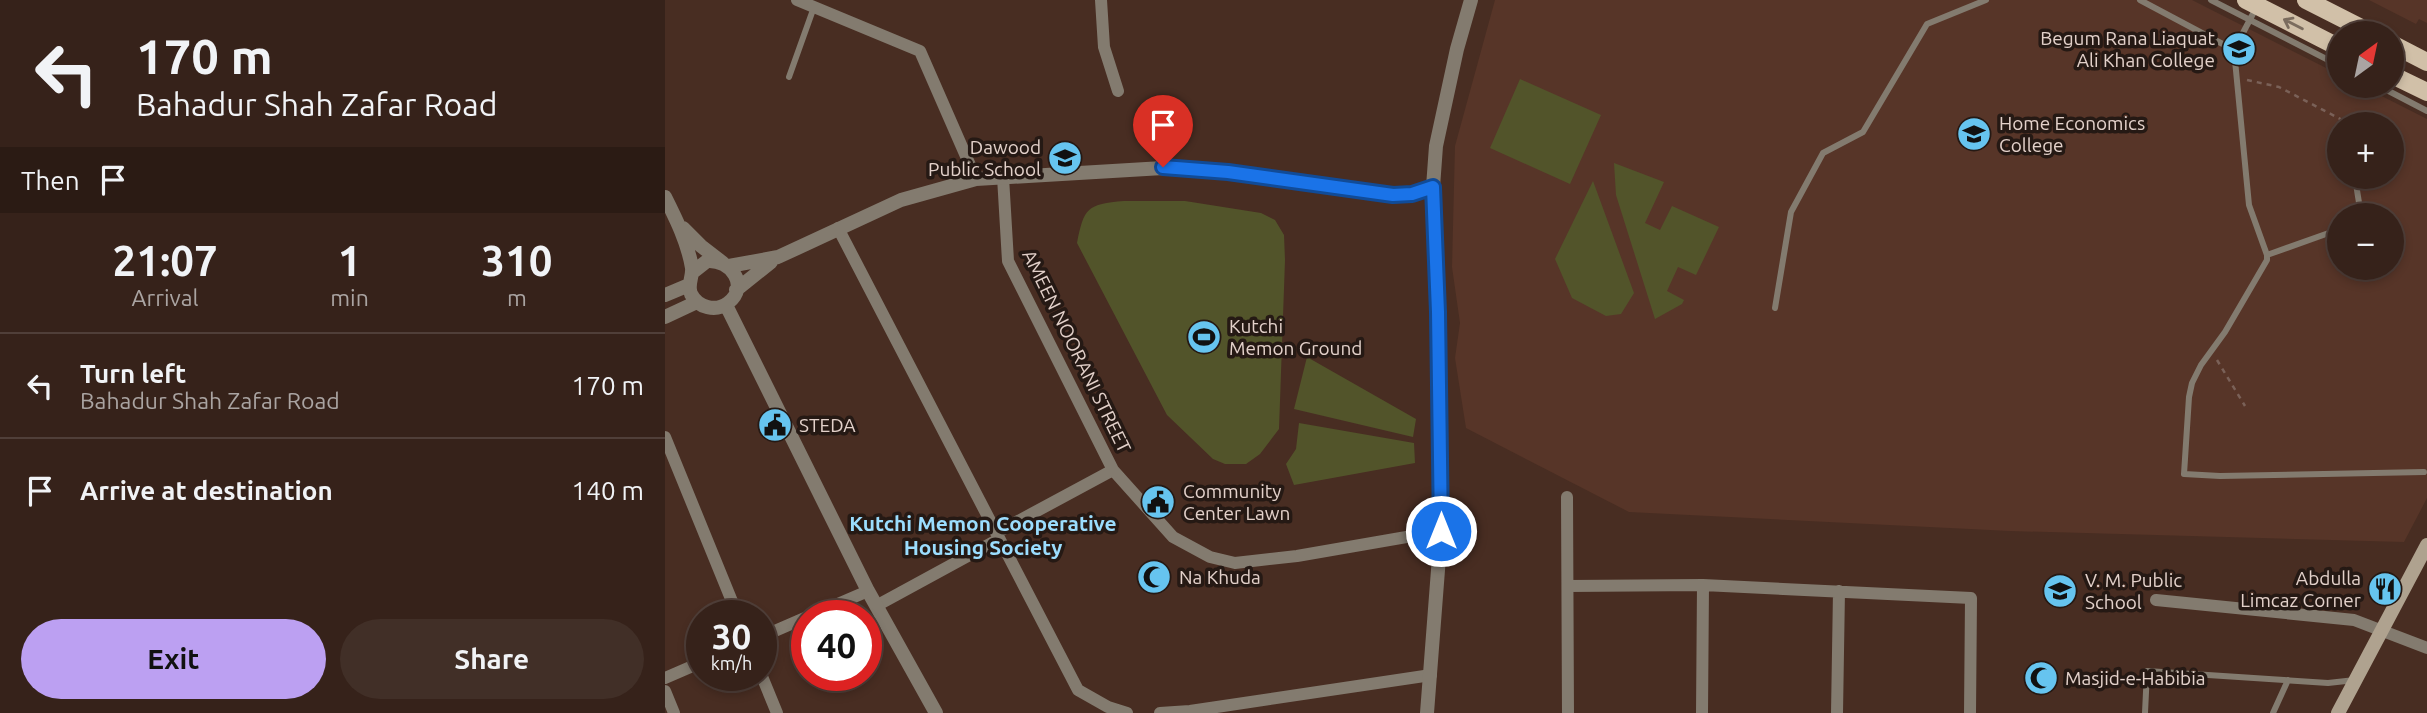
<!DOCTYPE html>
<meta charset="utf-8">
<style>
body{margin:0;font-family:Ubuntu,sans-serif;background:#412f27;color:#f1f3f6;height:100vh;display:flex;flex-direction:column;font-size:26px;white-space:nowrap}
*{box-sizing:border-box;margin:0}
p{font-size:23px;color:#aaa4a2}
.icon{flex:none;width:38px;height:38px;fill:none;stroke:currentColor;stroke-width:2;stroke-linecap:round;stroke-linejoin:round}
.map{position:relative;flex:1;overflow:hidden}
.side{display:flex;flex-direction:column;background:#36221a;width:665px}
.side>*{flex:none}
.banner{background:#36221a;color:#f1f3f6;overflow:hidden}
.needle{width:46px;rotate:33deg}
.fabs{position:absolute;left:1662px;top:21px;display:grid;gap:14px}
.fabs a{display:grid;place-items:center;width:77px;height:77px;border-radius:50%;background:#36221a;box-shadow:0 4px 10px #0003,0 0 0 2px #503f39;font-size:35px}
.speed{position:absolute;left:21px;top:600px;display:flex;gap:14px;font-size:35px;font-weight:700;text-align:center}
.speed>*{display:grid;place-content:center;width:91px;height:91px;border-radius:50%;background:#36221a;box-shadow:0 4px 10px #0003,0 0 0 2px #503f39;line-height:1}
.speed small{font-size:18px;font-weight:400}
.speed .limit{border:10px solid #d22;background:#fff;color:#111}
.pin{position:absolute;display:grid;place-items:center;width:60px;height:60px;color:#fff;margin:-72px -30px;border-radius:50% 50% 50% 0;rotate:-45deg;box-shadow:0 0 7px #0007}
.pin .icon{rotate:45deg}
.me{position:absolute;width:77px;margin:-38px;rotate:0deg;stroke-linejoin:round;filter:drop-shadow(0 0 5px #0008)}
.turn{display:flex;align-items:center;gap:24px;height:147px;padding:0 21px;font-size:32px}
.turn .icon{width:91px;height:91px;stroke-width:2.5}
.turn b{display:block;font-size:49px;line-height:60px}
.then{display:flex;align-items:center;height:66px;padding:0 21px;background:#0003;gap:14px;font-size:26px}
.eta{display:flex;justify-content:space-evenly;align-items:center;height:119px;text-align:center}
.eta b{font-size:42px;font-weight:700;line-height:49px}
.primary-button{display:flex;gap:14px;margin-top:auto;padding:14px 21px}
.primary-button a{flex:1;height:80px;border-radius:42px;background:#bca0f2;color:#111;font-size:28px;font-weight:700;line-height:80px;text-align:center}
.primary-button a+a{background:#412f27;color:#f1f3f6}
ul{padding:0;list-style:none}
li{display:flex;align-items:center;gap:21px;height:105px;padding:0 21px;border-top:2px solid #503f39}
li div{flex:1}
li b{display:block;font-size:26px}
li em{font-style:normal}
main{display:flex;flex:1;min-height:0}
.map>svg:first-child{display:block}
.built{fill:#573528;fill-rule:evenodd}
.green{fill:#52542a}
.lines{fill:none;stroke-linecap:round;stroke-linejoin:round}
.path{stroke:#7a6158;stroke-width:2.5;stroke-dasharray:5 5;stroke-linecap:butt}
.service{stroke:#837b6f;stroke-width:6}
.minor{stroke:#837b6f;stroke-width:12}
.tertiary{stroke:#837b6f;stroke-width:14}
.secondary{stroke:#afa28f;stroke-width:14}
.primary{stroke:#d1c0a8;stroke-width:18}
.oneway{stroke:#7b6c5e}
.route-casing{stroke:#114b97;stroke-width:18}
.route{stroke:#1a73e8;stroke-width:12}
.labels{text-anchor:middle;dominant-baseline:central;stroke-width:7;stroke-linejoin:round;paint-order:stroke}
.poi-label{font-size:19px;fill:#e3d1ca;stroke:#251914;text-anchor:start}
.street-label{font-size:19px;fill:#e3d1ca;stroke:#251914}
.neighbourhood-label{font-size:21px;font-weight:bold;fill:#9bddfe;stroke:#251914}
</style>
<main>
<section class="side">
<div class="banner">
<div class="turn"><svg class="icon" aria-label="left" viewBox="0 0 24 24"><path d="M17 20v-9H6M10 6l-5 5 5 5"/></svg><div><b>170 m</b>Bahadur Shah Zafar Road</div></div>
<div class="then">Then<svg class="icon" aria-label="arrive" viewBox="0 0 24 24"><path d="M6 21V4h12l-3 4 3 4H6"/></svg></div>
</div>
<div class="eta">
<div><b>21:07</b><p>Arrival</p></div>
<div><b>1</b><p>min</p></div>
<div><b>310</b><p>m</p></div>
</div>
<ul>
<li><svg class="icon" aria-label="left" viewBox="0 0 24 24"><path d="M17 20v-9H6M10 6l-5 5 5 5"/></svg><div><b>Turn left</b><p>Bahadur Shah Zafar Road</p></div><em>170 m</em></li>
<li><svg class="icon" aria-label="arrive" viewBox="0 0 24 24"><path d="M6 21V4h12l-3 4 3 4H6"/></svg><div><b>Arrive at destination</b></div><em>140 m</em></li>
</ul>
<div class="primary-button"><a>Exit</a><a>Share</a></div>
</section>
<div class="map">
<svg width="1762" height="713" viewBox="0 0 1762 713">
<rect width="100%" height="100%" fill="#482d22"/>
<!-- built -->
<path class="built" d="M 830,0 L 1527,0 L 1675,75 L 1675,86 L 1697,86 L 1762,119 L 1762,498 L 1739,542 L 1345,531 L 964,512 L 801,428 L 790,358 L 795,323 L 787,267 L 790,146 ZM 1675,124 L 1727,124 L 1727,177 L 1675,177 ZM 1675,215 L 1727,215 L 1727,268 L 1675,268 Z
M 1704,0 L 1762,0 L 1762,23 L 1754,19 L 1751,24 Z"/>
<!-- green -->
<path class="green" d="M 855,79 L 936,115 L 905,184 L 825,148 Z
M 949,163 L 999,182 L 980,223 L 995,230 L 1007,206 L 1054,227 L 1031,275 L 1013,267 L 1002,291 L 1019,300 L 1017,304 L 990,319 L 951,195 Z
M 928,181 L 969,293 L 956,314 L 941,316 L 907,298 L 890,259 Z
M 459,201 L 520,201 L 596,213 L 610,220 L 619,235 L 620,260 L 614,429 L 595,454 L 581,464 L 560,464 L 548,459 L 502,415 L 412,243 C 419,208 422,204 459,201 Z
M 642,357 L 751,419 L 748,437 L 629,409 Z
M 634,423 L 749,443 L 750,463 L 629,485 L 621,464 L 631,449 Z"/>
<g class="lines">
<!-- path -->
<path class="path" d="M 1582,80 L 1614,87 L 1683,123
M 1552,360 L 1580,406"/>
<!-- service -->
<path class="service" d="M 1475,0 L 1569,50 L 1591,8
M 1546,0 L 1675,66
M 1569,50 L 1584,205 L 1602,255 L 1602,260 L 1560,332 L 1536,365 L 1527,383 L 1524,397 L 1519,474 L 1555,476 L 1759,472
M 124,77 L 149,7
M 1714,86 L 1762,111
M 1691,184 L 1696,215
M 1602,255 L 1675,229
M 1110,308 L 1126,212 L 1158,153 L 1198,132 L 1262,24 L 1321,0
M 1480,713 L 1482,671 L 1663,683 L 1690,680
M 1608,713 L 1623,680"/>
<!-- minor -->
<path class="minor" d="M 132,0 L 255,51 L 311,179
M 436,0 L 439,47 L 453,91
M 338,177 L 343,261 L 448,470 L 508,537 L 545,557 L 570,563 L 632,556 L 776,531
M 173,228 L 413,690 L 443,707 L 462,713
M 0,437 L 73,616
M 902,497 L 903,713
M 331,533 L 448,470
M 903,586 L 1038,585 L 1306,598 L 1305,713
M 1491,600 L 1689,620 L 1762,648
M 211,606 L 334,539
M 145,616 L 203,591
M 96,637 L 142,617
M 96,674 L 112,713
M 0,678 L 37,662
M 0,691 L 9,713
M 495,713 L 525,711 L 766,675
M 1037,713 L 1038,585
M 1172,713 L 1174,591"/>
<!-- tertiary -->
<path class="tertiary" d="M 0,197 C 11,219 23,243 27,268 C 28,277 22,285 26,294 C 33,308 51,312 63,303 C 85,286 66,259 42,261 L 28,272
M 18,228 L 36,246 L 58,263
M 64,266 L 113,257 L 236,200 L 311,179 L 498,168 L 563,172 L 728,195 L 747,194 L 768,187
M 71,290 L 106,262
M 0,295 L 24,285
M 61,305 L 203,591 L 271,713
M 0,317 L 32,302
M 762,713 L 776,531 L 773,312 L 768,187 L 771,146 L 792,49 L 806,0"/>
<!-- secondary -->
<path class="secondary" d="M 1673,713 L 1762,545"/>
<!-- primary -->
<path class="primary" d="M 1581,0 L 1675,48
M 1641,0 L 1706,33
M 1727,44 L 1762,62
M 1727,75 L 1762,92"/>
</g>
<!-- one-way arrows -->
<defs><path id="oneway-shaft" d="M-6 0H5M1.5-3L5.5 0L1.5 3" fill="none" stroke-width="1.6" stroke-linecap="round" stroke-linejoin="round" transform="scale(1.75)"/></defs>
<use class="oneway" href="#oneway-shaft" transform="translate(1628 24) rotate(-153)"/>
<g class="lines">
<!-- route casing -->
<g class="route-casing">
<path id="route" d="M 498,167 L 563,172 L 728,195 L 747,194 L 768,187 L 773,312 L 776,531"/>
</g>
<!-- route -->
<use href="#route" class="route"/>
</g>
<!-- icons -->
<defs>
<g id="university-disc" transform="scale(1.75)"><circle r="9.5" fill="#66c4ef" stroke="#251914"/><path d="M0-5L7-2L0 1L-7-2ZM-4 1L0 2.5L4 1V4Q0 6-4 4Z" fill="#111"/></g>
<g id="school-disc" transform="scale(1.75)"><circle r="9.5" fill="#66c4ef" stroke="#251914"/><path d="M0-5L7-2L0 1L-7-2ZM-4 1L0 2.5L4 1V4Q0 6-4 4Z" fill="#111"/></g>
<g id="stadium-disc" transform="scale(1.75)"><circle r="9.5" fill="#66c4ef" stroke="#251914"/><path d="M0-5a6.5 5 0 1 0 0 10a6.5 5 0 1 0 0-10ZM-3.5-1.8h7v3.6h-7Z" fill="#111"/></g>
<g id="civic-disc" transform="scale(1.75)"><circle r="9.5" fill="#66c4ef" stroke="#251914"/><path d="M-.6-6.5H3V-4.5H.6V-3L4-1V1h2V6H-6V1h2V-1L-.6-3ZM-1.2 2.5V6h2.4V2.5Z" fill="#111"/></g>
<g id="mosque-disc" transform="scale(1.75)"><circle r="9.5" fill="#66c4ef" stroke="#251914"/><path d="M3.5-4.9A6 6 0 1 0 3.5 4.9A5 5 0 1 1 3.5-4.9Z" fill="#111"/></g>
<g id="restaurant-disc" transform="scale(1.75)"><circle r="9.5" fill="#66c4ef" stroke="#251914"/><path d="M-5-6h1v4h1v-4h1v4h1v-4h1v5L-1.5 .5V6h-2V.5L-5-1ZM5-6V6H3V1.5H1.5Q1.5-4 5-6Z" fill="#111"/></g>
</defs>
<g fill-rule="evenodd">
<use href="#university-disc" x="1574" y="49"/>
<use href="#university-disc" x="1309" y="134"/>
<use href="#school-disc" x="400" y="158"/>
<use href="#stadium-disc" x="539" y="337"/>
<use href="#civic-disc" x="110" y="425"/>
<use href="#civic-disc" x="493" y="502"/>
<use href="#mosque-disc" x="489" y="577"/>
<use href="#restaurant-disc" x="1720" y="589"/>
<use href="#school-disc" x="1395" y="591"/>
<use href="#mosque-disc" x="1376" y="678"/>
</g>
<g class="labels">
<!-- poi labels -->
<g class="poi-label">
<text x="1550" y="38" text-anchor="end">Begum Rana Liaquat<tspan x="1550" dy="22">Ali Khan College</tspan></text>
<text x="1334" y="123">Home Economics<tspan x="1334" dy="22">College</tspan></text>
<text x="376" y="147" text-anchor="end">Dawood<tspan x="376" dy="22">Public School</tspan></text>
<text x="564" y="326">Kutchi<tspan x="564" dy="22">Memon Ground</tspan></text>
<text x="134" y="425">STEDA</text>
<text x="518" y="491">Community<tspan x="518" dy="22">Center Lawn</tspan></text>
<text x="514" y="577">Na Khuda</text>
<text x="1696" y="578" text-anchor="end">Abdulla<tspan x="1696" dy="22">Limcaz Corner</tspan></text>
<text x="1420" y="580">V. M. Public<tspan x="1420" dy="22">School</tspan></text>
<text x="1400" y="678">Masjid-e-Habibia</text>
</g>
<!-- street labels -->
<g class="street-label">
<text transform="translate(412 351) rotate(64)">AMEEN NOORANI STREET</text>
</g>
<!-- neighbourhood labels -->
<g class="neighbourhood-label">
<text x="318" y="523">Kutchi Memon Cooperative<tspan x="318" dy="24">Housing Society</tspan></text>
</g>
</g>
</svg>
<div class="fabs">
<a><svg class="needle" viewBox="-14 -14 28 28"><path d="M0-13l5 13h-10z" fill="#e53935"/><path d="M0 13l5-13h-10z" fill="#aaa4a2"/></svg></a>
<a>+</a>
<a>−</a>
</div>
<div class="speed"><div>30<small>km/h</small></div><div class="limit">40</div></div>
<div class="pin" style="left:498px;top:167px;background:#d93025"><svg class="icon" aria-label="arrive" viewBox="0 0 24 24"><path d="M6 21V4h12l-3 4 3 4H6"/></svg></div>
<svg class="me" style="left:776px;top:531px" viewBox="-20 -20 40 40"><circle r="17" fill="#1a73e8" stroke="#fff" stroke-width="3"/><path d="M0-11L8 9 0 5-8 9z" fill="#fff"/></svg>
</div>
</main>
